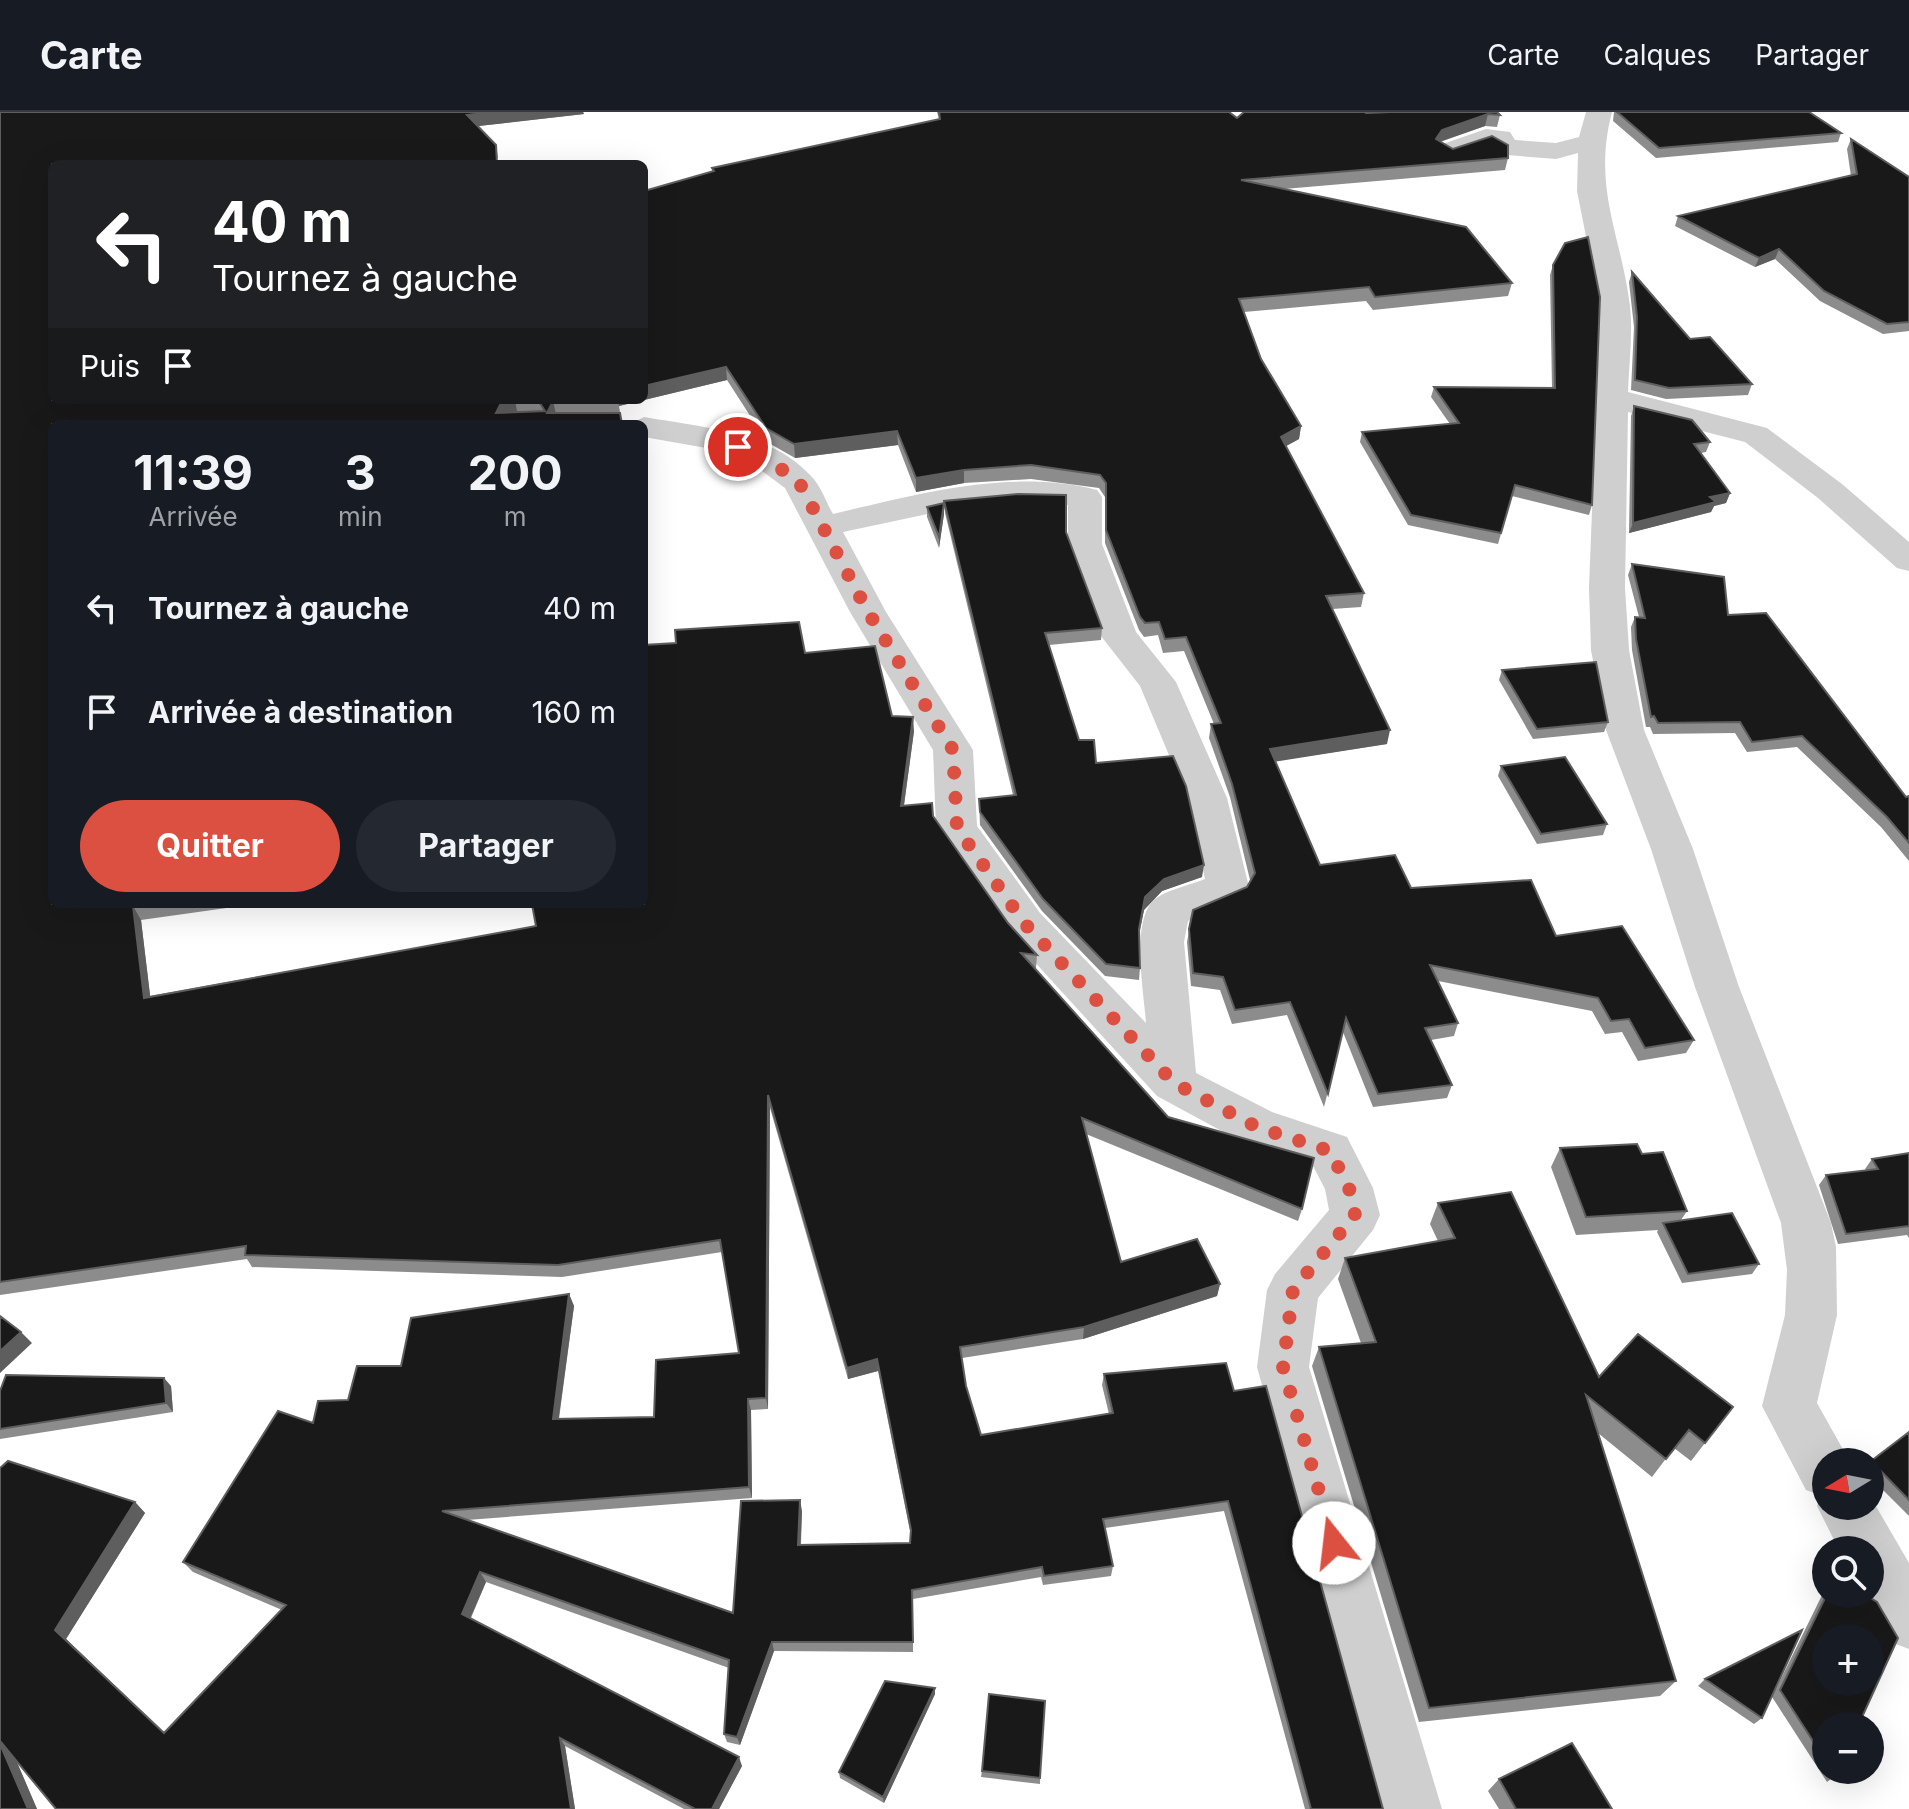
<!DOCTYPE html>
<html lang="fr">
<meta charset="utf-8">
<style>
body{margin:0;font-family:Inter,sans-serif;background:#242831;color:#f1f3f6;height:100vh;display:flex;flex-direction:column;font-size:30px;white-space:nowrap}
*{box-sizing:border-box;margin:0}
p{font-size:26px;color:#9ea1a6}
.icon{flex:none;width:44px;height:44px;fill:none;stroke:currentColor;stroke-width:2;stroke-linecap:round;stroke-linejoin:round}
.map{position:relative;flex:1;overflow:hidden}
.drawer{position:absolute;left:48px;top:308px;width:600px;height:488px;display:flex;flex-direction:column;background:#171b24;border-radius:12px;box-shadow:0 8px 32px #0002}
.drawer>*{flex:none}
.guide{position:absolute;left:48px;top:48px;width:600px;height:244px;border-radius:12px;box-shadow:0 8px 32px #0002;background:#202124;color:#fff;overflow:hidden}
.needle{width:52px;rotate:260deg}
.buttons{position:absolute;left:1812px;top:1336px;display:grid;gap:16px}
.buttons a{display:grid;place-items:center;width:72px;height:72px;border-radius:50%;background:#171b24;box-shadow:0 8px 32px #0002;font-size:40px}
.pin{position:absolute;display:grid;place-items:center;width:68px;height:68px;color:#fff;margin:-34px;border:4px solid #fff;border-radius:50%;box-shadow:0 2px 8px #0007}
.me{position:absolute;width:88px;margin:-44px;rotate:344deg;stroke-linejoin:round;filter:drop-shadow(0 0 6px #0008)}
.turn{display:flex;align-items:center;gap:28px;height:168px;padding:0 32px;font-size:36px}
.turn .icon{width:104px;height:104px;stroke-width:2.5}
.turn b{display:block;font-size:56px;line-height:68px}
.then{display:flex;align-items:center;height:76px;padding:0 32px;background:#0003;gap:16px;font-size:30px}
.eta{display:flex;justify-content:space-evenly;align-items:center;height:136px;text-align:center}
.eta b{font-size:48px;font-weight:700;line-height:56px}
.action{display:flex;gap:16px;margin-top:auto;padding:16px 32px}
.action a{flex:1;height:92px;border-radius:48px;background:#db5041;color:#fff;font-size:32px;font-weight:700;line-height:92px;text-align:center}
.action a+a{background:#242831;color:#f1f3f6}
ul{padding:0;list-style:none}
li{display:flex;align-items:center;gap:24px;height:104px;padding:0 32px}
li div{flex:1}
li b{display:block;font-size:30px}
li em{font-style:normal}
header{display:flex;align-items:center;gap:48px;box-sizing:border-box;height:112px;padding:0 40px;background:#171b24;border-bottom:2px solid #363941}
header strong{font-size:38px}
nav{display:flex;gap:44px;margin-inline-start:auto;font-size:28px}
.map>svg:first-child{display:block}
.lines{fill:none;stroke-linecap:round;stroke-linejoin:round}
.minor{fill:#cfcfcf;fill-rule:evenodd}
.wall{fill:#8c8c8c;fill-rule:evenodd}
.shaded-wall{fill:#5e5e5e}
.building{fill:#191919;stroke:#5e5e5e;stroke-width:2;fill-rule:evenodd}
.route{stroke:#db5041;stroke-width:14;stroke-dasharray:0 25.2}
</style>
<header>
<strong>Carte</strong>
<nav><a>Carte</a><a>Calques</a><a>Partager</a></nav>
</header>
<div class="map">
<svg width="1909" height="1697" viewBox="0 0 1909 1697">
<rect width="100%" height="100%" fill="#fff"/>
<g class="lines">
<!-- minor -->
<path class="minor" d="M 1586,0 L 1612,0 C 1592,76 1621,122 1630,194 C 1633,222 1629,252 1628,280 L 1767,316 L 1842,372 L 1909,430 L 1909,459 L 1897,456 L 1818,386 L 1745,330 L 1628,300 L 1625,476 L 1629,538 L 1644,618 L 1693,737 L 1739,875 L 1831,1111 L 1836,1135 L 1837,1203 L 1817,1291 L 1850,1350 L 1826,1350 L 1826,1394 L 1870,1394 L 1870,1384 L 1909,1451 L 1909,1537 L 1888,1529 L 1863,1482 L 1870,1482 L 1870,1438 L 1839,1438 L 1817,1394 L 1821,1384 L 1806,1378 L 1762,1294 L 1785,1203 L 1787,1158 L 1781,1111 L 1695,875 L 1651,737 L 1606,618 L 1591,538 L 1589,476 L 1600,195 L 1577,79 L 1578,41 L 1556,47 L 1507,43 L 1489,33 L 1449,47 L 1436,39 L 1440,33 L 1486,17 L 1510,20 L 1515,28 L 1556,31 L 1579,25 Z
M 644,305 C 700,315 770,319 811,364 C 821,374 826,390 833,402 C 918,382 1010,356 1097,378 L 1102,385 L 1102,432 L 1136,520 L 1176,570 L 1227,686 L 1249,775 L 1243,786 L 1188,809 L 1184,830 L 1196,961 L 1272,1000 L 1347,1025 L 1373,1076 L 1380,1103 L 1373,1118 L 1318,1186 L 1309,1255 L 1442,1697 L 1380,1697 L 1257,1255 L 1267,1178 L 1275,1162 L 1329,1098 L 1325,1077 L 1313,1054 L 1240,1029 L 1157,984 L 1010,823 L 936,716 L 933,638 L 850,500 L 785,376 L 747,348 L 712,337 L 644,325 L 644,312 L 630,312 ZM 1017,391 L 1068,393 L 1068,432 L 1101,524 L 1140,574 L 1187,686 L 1205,767 C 1191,773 1164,778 1153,789 C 1131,811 1144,882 1146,911 L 1040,801 L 977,714 L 973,638 L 886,500 L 843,420 L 951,397 Z"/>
</g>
<!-- wall -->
<path class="wall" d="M 0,0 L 583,0 L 584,2 L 478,14 L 496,33 L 498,46 L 52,288 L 644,288 L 712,59 L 712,56 L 939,7 L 937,0 L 1229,0 L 1237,6 L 1366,1 L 1497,0 L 1500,3 L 1497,15 L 1485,14 L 1440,30 L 1453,37 L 1508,46 L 1505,58 L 1284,77 L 1512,171 L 1508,184 L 1373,198 L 1366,189 L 1244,200 L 1261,247 L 1301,314 L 1299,327 L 1286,334 L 1364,481 L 1361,495 L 1332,497 L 1387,632 L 1275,649 L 1320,753 L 1411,776 L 1556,824 L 1694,928 L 1686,941 L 1638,949 L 1622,920 L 1605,922 L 1592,899 L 1438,869 L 1458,911 L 1454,924 L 1431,928 L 1452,973 L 1447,986 L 1373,995 L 1343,920 L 1324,995 L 1287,903 L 1232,912 L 1220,878 L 1191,874 L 1187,830 L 1193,798 L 1247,775 L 1250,768 L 1230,685 L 1209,626 L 1211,612 L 1214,612 L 1184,539 L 1163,541 L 1158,523 L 1144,525 L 1139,518 L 1105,431 L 1105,385 L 1099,376 L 1031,367 L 964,371 L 916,380 L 898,333 L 795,346 L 767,330 L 727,268 L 619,294 L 620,300 L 52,312 L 52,792 L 255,792 L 141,808 L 150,884 L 536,814 L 805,541 L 914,619 L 904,694 L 933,704 L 1008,811 L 1037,843 L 1036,856 L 1034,856 L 1168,1005 L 1302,1097 L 1298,1109 L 1086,1022 L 1121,1150 L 1220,1172 L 1217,1184 L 1083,1227 L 962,1246 L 966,1274 L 981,1323 L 1109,1302 L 1102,1273 L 1104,1262 L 1234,1279 L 1383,1697 L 1305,1697 L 1224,1399 L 1105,1416 L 1113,1454 L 1111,1464 L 1043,1473 L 1041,1465 L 913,1487 L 913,1540 L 774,1539 L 740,1633 L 727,1630 L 724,1622 L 729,1556 L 486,1470 L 471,1506 L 742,1654 L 719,1697 L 684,1697 L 565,1634 L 575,1697 L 56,1697 L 16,1648 L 37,1697 L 0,1697 L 0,1356 L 135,1390 L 145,1401 L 66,1527 L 164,1621 L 282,1498 L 193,1460 L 183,1450 L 313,1311 L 401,1254 L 569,1182 L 574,1194 L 559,1307 L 654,1305 L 739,1241 L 722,1140 L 562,1165 L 252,1155 L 247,1147 L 0,1183 ZM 770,996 L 848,1267 L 878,1259 L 911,1424 L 910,1431 L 801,1433 L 802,1399 L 733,1501 L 467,1408 L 752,1386 L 751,1298 L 768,1297 Z
M 1614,0 L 1809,0 L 1841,21 L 1838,30 L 1656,46 L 1613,9 Z
M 1851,27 L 1909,65 L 1909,219 L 1883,222 L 1820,189 L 1775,147 L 1755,155 L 1675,114 L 1678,104 L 1851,64 L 1847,37 Z
M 1553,153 L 1592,393 L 1589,403 L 1512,384 L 1498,432 L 1408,413 L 1360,330 L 1362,320 L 1450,312 L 1431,285 L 1434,275 L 1552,276 L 1550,163 Z
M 1632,160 L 1690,227 L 1752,272 L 1748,283 L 1666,287 L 1631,278 L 1634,215 L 1629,170 Z
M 1634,294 L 1710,330 L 1706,340 L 1701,341 L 1730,381 L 1726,391 L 1714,394 L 1711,400 L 1629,421 L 1631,304 Z
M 944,389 L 1066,420 L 1102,516 L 1101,528 L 1049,533 L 1079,628 L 1096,651 L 1202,765 L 1162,779 L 1144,798 L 1139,821 L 1140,856 L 1139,868 L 1105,864 L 1042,799 L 980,713 L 979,687 L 1013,683 L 945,401 Z
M 944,391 L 944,402 L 939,436 L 927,405 L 927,395 Z
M 1632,452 L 1728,503 L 1906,685 L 1909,684 L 1909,749 L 1881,715 L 1797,635 L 1747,640 L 1735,621 L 1653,622 L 1650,615 L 1646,615 L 1632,538 L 1631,515 L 1635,505 L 1639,505 L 1628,463 Z
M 1502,558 L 1608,610 L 1604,620 L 1533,627 L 1499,568 Z
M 1501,654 L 1607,712 L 1603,723 L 1537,732 L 1498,664 Z
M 1560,1036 L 1642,1042 L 1687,1099 L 1681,1108 L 1759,1152 L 1752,1162 L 1682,1171 L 1657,1120 L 1658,1118 L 1576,1123 L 1551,1055 Z
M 1909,1041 L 1909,1126 L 1907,1123 L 1838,1132 L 1819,1073 L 1826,1063 L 1866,1058 L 1865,1057 L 1872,1047 Z
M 1438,1091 L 1599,1265 L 1733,1295 L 1691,1349 L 1674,1336 L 1652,1365 L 1598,1321 L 1676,1569 L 1660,1584 L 1419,1610 L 1312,1254 L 1319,1235 L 1361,1231 L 1338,1167 L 1345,1146 L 1438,1129 L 1430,1112 Z
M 171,1274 L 173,1300 L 0,1327 L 0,1279 Z
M 1909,1320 L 1909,1404 L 1870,1365 L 1870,1350 Z
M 1826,1475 L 1826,1482 L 1864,1482 L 1826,1614 L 1826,1658 L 1838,1658 L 1835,1664 L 1827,1670 L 1772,1585 Z
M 1705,1567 L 1762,1606 L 1754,1612 L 1698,1574 Z
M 935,1576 L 935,1582 L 884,1691 L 840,1666 L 839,1660 Z
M 982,1659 L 1040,1666 L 1040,1672 L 981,1665 Z
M 1499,1667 L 1612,1697 L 1499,1697 L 1488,1679 Z"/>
<!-- shaded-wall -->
<path class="shaded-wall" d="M 491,0 L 583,0 L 584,2 L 470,15 L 467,3 Z
M 1488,2 L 1485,14 L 1439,30 L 1436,27 L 1442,18 Z
M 1779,137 L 1775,147 L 1755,155 L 1759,146 Z
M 726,255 L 727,268 L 619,294 L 618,288 L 644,288 L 644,274 Z
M 515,288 L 517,299 L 505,302 L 496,301 L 502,289 Z
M 553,289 L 556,302 L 547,301 Z
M 1301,314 L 1299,327 L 1279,338 L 1281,325 Z
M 897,319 L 898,333 L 795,346 L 794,332 Z
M 964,358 L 964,371 L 916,380 L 916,366 Z
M 1730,381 L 1726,391 L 1714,394 L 1711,400 L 1629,421 L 1633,411 L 1710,385 Z
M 944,391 L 944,402 L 939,436 L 939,425 Z
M 913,605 L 914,619 L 902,707 L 901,694 Z
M 1390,618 L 1387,632 L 1267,651 L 1270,637 Z
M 1204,753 L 1202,765 L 1162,779 L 1144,798 L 1138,829 L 1145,785 L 1164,767 Z
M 133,794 L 141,808 L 152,899 L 144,886 Z
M 768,983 L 770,996 L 768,1297 L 766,1286 Z
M 1220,1172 L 1217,1184 L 1083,1227 L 1084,1215 Z
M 569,1182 L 574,1194 L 557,1318 L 553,1307 Z
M 21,1220 L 32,1231 L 0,1261 L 0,1239 Z
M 877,1247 L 878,1259 L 848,1267 L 847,1256 Z
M 164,1266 L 171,1274 L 173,1300 L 166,1291 Z
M 748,1287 L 751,1298 L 752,1386 L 749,1375 Z
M 800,1388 L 802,1399 L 800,1443 L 798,1433 Z
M 135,1390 L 145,1401 L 66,1527 L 174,1630 L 55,1518 Z
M 480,1460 L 486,1470 L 468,1511 L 462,1502 Z
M 772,1530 L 774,1539 L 740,1633 L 737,1625 Z
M 935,1576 L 935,1582 L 884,1691 L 883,1685 Z
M 560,1626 L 565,1634 L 575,1697 L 571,1697 Z
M 0,1627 L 10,1634 L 37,1697 L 28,1697 L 0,1632 Z
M 739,1645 L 742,1654 L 719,1697 L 712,1697 Z"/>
<!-- building -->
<path class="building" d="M 0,0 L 491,0 L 467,3 L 496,33 L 497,52 L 52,52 L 52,288 L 504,288 L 502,289 L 496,301 L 545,299 L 538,288 L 534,288 L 576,288 L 553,289 L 547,301 L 620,301 L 622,312 L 52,312 L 52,792 L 148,792 L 133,794 L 144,886 L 536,814 L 532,792 L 644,792 L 644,533 L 676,531 L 675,518 L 799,510 L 805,541 L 875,534 L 892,604 L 913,605 L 901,694 L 932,691 L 933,704 L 1008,811 L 1037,843 L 1021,841 L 1168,1005 L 1314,1046 L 1302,1097 L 1082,1006 L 1121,1150 L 1197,1127 L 1220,1172 L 1084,1215 L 960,1235 L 966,1274 L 981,1323 L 1113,1301 L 1104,1262 L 1226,1251 L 1234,1279 L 1266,1274 L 1383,1697 L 1311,1697 L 1228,1389 L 1103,1407 L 1113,1454 L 1044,1464 L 1042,1455 L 912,1478 L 913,1530 L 772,1530 L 737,1625 L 724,1622 L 729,1548 L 480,1460 L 462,1502 L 739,1645 L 712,1697 L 695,1697 L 560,1626 L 571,1697 L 56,1697 L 0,1629 L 0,1356 L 8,1349 L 135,1390 L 55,1518 L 164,1621 L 286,1493 L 183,1450 L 278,1299 L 313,1311 L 318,1289 L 348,1288 L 357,1254 L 401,1254 L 411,1206 L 569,1182 L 553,1307 L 654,1305 L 656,1248 L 739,1241 L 720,1128 L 558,1153 L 245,1143 L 246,1134 L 0,1170 ZM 768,983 L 847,1256 L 877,1247 L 911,1418 L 910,1431 L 798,1433 L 800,1388 L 741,1389 L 733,1501 L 442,1399 L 749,1375 L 748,1287 L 766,1286 Z
M 939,0 L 1229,0 L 1237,6 L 1244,0 L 1365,0 L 1366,1 L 1390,0 L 1497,0 L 1500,3 L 1488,2 L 1442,18 L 1436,27 L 1453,37 L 1492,24 L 1508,33 L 1508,46 L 1241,68 L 1466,115 L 1512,171 L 1375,185 L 1369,175 L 1239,187 L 1261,247 L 1301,314 L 1281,325 L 1364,481 L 1326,484 L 1390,618 L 1270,637 L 1320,753 L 1395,743 L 1411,776 L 1531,768 L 1556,824 L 1622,814 L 1694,928 L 1645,936 L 1629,907 L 1611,909 L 1598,886 L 1430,853 L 1458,911 L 1425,916 L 1452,973 L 1378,982 L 1346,906 L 1328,982 L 1290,890 L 1235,898 L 1223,865 L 1193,861 L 1189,817 L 1193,798 L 1247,775 L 1255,761 L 1232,672 L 1211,612 L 1221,611 L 1186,525 L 1165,527 L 1159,510 L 1145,511 L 1140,505 L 1106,418 L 1106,371 L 1100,363 L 1031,353 L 964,358 L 916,366 L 897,319 L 794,332 L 766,316 L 726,255 L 644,274 L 644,79 L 714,59 L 712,56 L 940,7 Z
M 1617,0 L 1809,0 L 1841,21 L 1659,36 Z
M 1851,27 L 1909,65 L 1909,210 L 1887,212 L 1824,179 L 1779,137 L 1759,146 L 1678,104 L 1857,62 Z
M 1588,125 L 1600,185 L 1592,393 L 1515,373 L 1501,421 L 1411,403 L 1362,320 L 1459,311 L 1434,275 L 1555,276 L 1553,153 L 1565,131 Z
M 1632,160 L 1690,227 L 1710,225 L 1752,272 L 1669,276 L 1635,268 L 1637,205 Z
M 1634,294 L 1692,308 L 1710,330 L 1694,332 L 1730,381 L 1710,385 L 1716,390 L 1633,411 Z
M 1018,382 L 1066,383 L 1066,420 L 1102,516 L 1045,521 L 1079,628 L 1094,628 L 1096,651 L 1173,644 L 1186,674 L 1204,753 L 1164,767 L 1145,785 L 1139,817 L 1140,856 L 1106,852 L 1043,787 L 980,700 L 979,687 L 1016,683 L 944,389 Z
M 944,391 L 939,425 L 927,395 Z
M 1632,452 L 1724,465 L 1728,503 L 1766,501 L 1906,685 L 1909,684 L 1909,731 L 1887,705 L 1802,624 L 1752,630 L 1740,610 L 1658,611 L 1654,604 L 1651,605 L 1636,527 L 1635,505 L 1645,506 Z
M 1596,550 L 1608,610 L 1537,617 L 1502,558 Z
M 1565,645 L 1607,712 L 1541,722 L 1501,654 Z
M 1637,1032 L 1642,1042 L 1663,1040 L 1687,1099 L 1586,1105 L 1560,1036 Z
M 1909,1041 L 1909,1114 L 1846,1122 L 1826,1063 L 1878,1057 L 1872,1047 Z
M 1511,1080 L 1599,1265 L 1638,1222 L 1733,1295 L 1705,1331 L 1689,1318 L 1666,1347 L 1586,1283 L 1676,1569 L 1429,1596 L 1319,1235 L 1376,1230 L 1345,1146 L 1455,1126 L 1438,1091 Z
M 1732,1101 L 1759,1152 L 1688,1162 L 1663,1111 Z
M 0,1204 L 21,1220 L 0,1239 Z
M 6,1263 L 164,1266 L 166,1291 L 0,1317 L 0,1279 Z
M 1909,1320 L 1909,1388 L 1871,1349 Z
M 1827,1482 L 1864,1482 L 1877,1490 L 1898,1526 L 1858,1614 L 1826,1614 L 1826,1649 L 1780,1578 ZM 1826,1526 L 1870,1526 L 1870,1570 L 1826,1570 Z
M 1802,1518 L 1762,1606 L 1705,1567 Z
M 885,1569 L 935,1576 L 883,1685 L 839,1660 Z
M 989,1582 L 1045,1589 L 1040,1666 L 982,1659 Z
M 1572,1631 L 1612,1697 L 1516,1697 L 1499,1667 Z
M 0,1632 L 28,1697 L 0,1697 Z
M 1832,1658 L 1838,1658 L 1835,1664 Z"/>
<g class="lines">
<!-- route -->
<path class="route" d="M 738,335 L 759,341 L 799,370 L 868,500 L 953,638 L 957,716 L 1025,812 L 1174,971 L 1257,1015 L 1330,1039 L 1349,1076 L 1355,1103 L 1293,1178 L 1283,1255 L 1334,1431"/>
</g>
</svg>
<div class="buttons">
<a><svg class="needle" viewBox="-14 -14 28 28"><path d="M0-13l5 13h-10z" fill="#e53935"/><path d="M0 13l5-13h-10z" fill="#9ea1a6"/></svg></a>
<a><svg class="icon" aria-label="search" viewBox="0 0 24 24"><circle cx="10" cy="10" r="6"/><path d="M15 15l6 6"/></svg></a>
<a>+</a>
<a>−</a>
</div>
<div class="pin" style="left:738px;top:335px;background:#d93025"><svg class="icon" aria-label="arrive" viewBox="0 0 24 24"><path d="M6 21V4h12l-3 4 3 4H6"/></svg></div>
<svg class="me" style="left:1334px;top:1431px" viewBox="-20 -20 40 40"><circle r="19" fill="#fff"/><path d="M0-13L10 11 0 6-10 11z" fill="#db5041"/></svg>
<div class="guide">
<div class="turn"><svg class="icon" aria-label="left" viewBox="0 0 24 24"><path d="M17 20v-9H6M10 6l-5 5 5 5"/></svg><div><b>40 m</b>Tournez à gauche</div></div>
<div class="then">Puis<svg class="icon" aria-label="arrive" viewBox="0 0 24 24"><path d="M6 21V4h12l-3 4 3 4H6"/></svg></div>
</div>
<section class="drawer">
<div class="eta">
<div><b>11:39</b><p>Arrivée</p></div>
<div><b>3</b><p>min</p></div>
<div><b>200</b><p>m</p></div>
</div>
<ul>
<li><svg class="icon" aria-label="left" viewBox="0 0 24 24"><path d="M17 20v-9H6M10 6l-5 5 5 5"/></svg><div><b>Tournez à gauche</b></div><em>40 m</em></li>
<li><svg class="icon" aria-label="arrive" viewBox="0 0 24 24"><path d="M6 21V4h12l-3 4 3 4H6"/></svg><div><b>Arrivée à destination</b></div><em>160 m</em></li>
</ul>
<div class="action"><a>Quitter</a><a>Partager</a></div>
</section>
</div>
